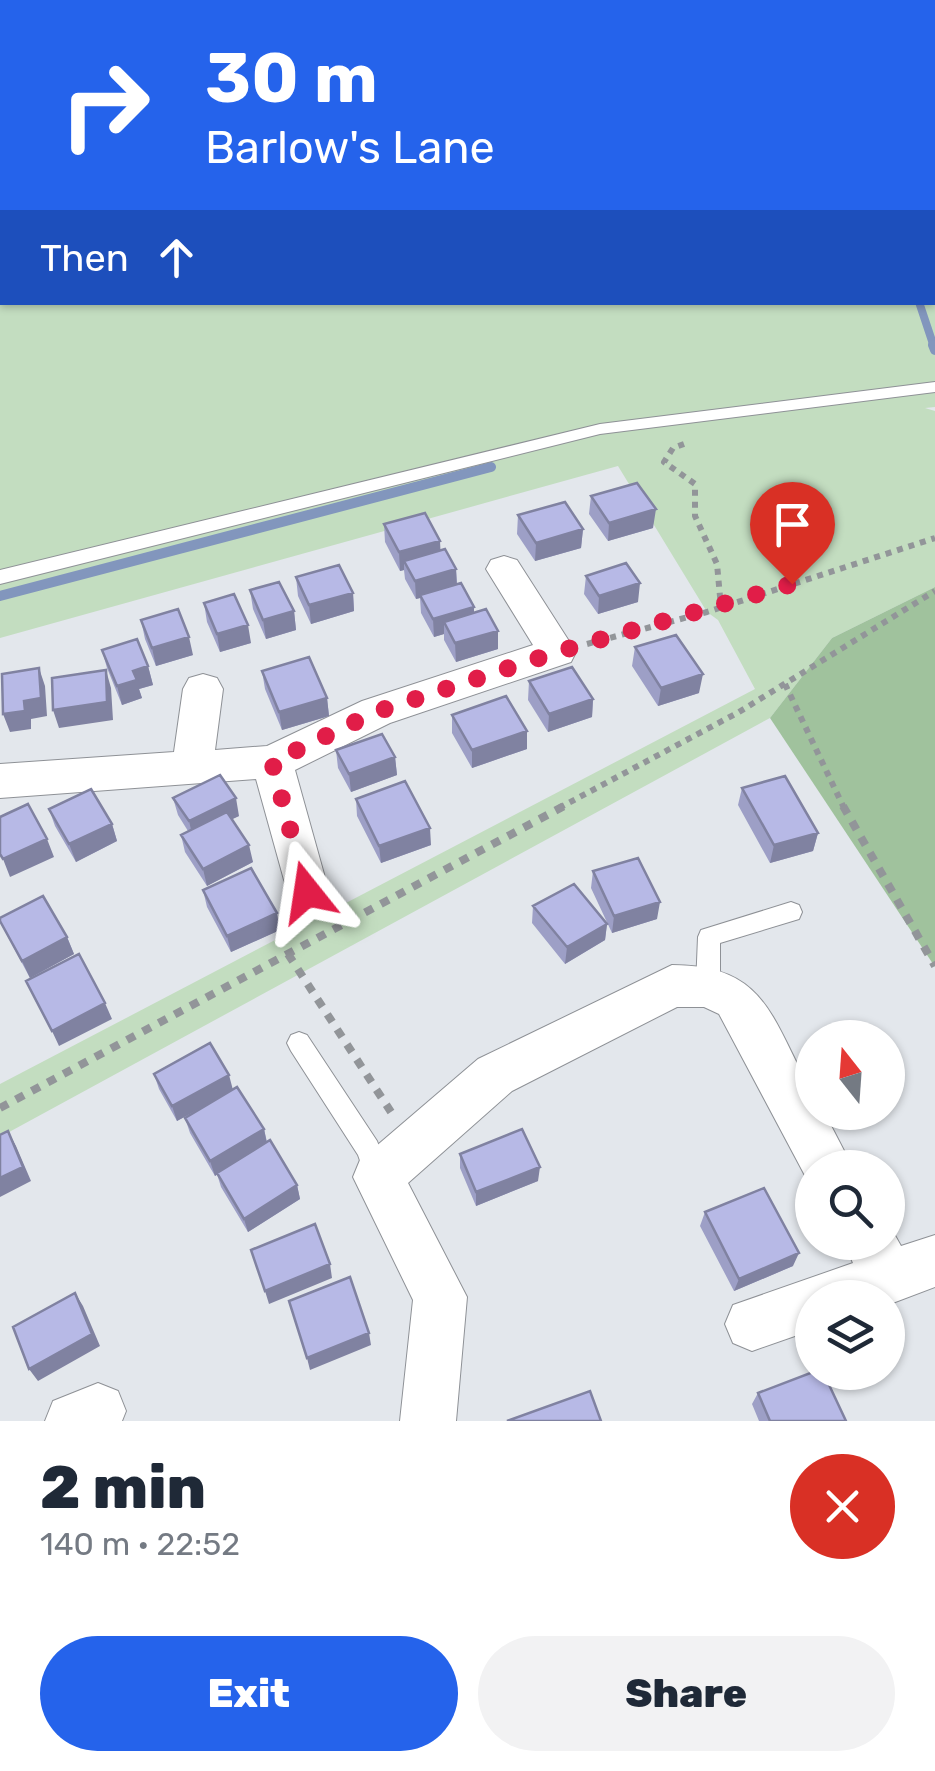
<!DOCTYPE html>
<meta charset="utf-8">
<style>
body{margin:0;font-family:Rubik,sans-serif;background:#f2f2f3;color:#1f2937;height:100vh;display:flex;flex-direction:column;font-size:38px;white-space:nowrap}
*{box-sizing:border-box;margin:0}
p{font-size:32px;color:#747a83}
.icon{flex:none;width:55px;height:55px;fill:none;stroke:currentColor;stroke-width:2;stroke-linecap:round;stroke-linejoin:round}
.map{position:relative;height:1421px;overflow:hidden}
.details{display:flex;flex-direction:column;background:#fff;flex:1}
.details>*{flex:none}
.banner{position:absolute;left:0px;top:0px;width:935px;height:305px;box-shadow:0 2px 8px #0004;background:#2563eb;color:#fff;overflow:hidden}
.needle{width:65px;rotate:343deg}
.controls{position:absolute;left:795px;top:1020px;display:grid;gap:20px}
.controls a{display:grid;place-items:center;width:110px;height:110px;border-radius:50%;background:#fff;box-shadow:0 2px 8px #0004;font-size:50px}
.pin{position:absolute;display:grid;place-items:center;width:85px;height:85px;color:#fff;margin:-102px -42px;border-radius:50% 50% 50% 0;rotate:-45deg;box-shadow:0 0 10px #0007}
.pin .icon{rotate:45deg}
.me{position:absolute;width:110px;margin:-55px;rotate:345deg;stroke-linejoin:round;filter:drop-shadow(0 0 8px #0008)}
.turn{display:flex;align-items:center;gap:35px;height:210px;padding:0 40px;font-size:45px}
.turn .icon{width:130px;height:130px;stroke-width:2.5}
.turn b{display:block;font-size:70px;line-height:85px}
.then{display:flex;align-items:center;height:95px;padding:0 40px;background:#0003;gap:20px;font-size:38px}
.round{display:grid;place-items:center;flex:none;width:105px;height:105px;border-radius:52px;background:#f2f2f3}
.overview{display:flex;align-items:center;justify-content:space-between;height:170px;padding:0 40px}
h1{font-size:60px;font-weight:800;line-height:75px}
.primary-button{display:flex;gap:20px;margin-top:auto;padding:20px 40px}
.primary-button a{flex:1;height:115px;border-radius:60px;background:#2563eb;color:#fff;font-size:40px;font-weight:800;line-height:115px;text-align:center}
.primary-button a+a{background:#f2f2f3;color:#1f2937}
.map>svg:first-child{display:block}
.green{fill:#c3ddc0;fill-rule:evenodd}
.forest{fill:#a0c29d}
.lines{fill:none;stroke-linecap:round;stroke-linejoin:round}
.stream-far1{stroke:#8296bd;stroke-width:8}
.stream{stroke:#8296bd;stroke-width:10}
.lane-casing{stroke:#8e9196;stroke-width:2}
.street-casing{stroke:#8e9196;stroke-width:2}
.path-far1{stroke:#929599;stroke-width:6;stroke-dasharray:6 6;stroke-linecap:butt}
.path{stroke:#929599;stroke-width:8;stroke-dasharray:9 9;stroke-linecap:butt}
.lane{fill:#fff;fill-rule:evenodd}
.street{fill:#fff;fill-rule:evenodd}
.wall{fill:#9d9fc6}
.shaded-wall{fill:#8082a1}
.building{fill:#b7b9e6;stroke:#8082a1;stroke-width:2.5}
.route{stroke:#e11d48;stroke-width:18;stroke-dasharray:0 32.4}
</style>
<div class="map">
<svg width="935" height="1421" viewBox="0 0 935 1421">
<rect width="100%" height="100%" fill="#e3e7ec"/>
<!-- green -->
<path class="green" d="M 0,0 L 935,0 L 935,407 L 925,408 L 935,411 L 935,587 L 832,638 L 770,718 L 0,1137 L 0,1084 L 755,689 L 718,620 L 707,612 L 618,466 L 0,638 ZM 2,2 L 932,2 L 932,302 L 2,302 Z"/>
<!-- forest -->
<path class="forest" d="M 935,587 L 935,967 L 770,718 L 832,638 Z"/>
<g class="lines">
<!-- stream-far1 -->
<path class="stream-far1" d="M 919,302 L 934,347"/>
<!-- stream -->
<path class="stream" d="M 933,345 L 935,350
M 0,596 L 491,467"/>
<!-- lane casing -->
<g class="lane-casing">
<path id="lane" d="M 935,382 L 935,392 L 600,434 L 0,584 L 0,570 L 600,424 Z
M 791,902 L 799,905 L 802,912 L 799,919 L 720,943 L 720,986 L 716,993 L 708,996 L 700,993 L 696,986 L 698,937 L 701,930 Z
M 299,1032 L 307,1035 L 377,1141 L 391,1177 L 387,1186 L 378,1189 L 369,1186 L 358,1155 L 291,1051 L 287,1043 L 291,1035 Z"/>
</g>
<!-- street casing -->
<g class="street-casing">
<path id="street" d="M 504,556 L 517,560 L 576,652 L 571,662 L 390,723 L 295,770 L 329,892 L 323,905 L 307,911 L 291,905 L 256,779 L 0,798 L 0,764 L 174,752 L 183,689 L 189,678 L 203,674 L 217,678 L 223,689 L 215,750 L 267,746 L 362,701 L 533,645 L 486,569 L 491,560 Z
M 672,965 C 767,965 771,1019 812,1092 L 812,1112 L 824,1112 L 853,1168 L 812,1168 L 810,1185 L 719,1014 L 704,1007 L 677,1007 L 512,1091 L 408,1183 L 467,1297 L 456,1421 L 400,1421 L 413,1300 L 353,1177 L 360,1160 L 478,1059 Z
M 888,1223 L 901,1246 L 935,1235 L 935,1287 L 890,1304 L 888,1298 L 812,1298 L 812,1330 L 752,1351 L 733,1343 L 725,1324 L 733,1305 L 853,1263 L 844,1242 L 888,1242 Z
M 98,1383 L 118,1391 L 126,1411 L 122,1421 L 45,1421 L 53,1401 Z"/>
</g>
<!-- path-far1 -->
<path class="path-far1" d="M 684,444 L 673,448 L 664,462 L 695,484 L 695,516 L 717,564 L 721,607
M 587,644 L 707,612 L 935,538
M 785,684 L 844,808
M 559,808 L 739,712 L 935,591"/>
<!-- path -->
<path class="path" d="M 843,806 L 935,966
M 288,954 L 391,1112
M 0,1108 L 564,806"/>
<!-- lane -->
<use href="#lane" class="lane"/>
<!-- street -->
<use href="#street" class="street"/>
</g>
<!-- wall -->
<path class="wall" d="M 591,496 L 653,528 L 608,541 L 589,514 Z
M 518,515 L 583,529 L 581,548 L 535,561 L 517,534 Z
M 384,524 L 440,541 L 440,550 L 456,569 L 457,584 L 474,607 L 474,613 L 498,649 L 456,662 L 444,640 L 444,634 L 434,637 L 421,613 L 420,598 L 416,599 L 405,579 L 404,570 L 400,571 L 385,542 Z
M 586,576 L 638,602 L 598,614 L 584,594 Z
M 296,577 L 353,593 L 354,611 L 311,624 L 298,596 Z
M 250,590 L 294,611 L 296,630 L 266,639 L 253,609 Z
M 204,603 L 251,643 L 220,652 L 207,622 Z
M 141,620 L 193,655 L 156,666 L 145,639 Z
M 635,647 L 699,693 L 658,706 L 632,666 Z
M 102,650 L 148,666 L 153,685 L 139,689 L 142,698 L 122,705 L 107,668 Z
M 262,671 L 327,698 L 329,716 L 282,730 L 265,689 Z
M 529,681 L 593,699 L 592,717 L 548,732 L 528,700 Z
M 452,715 L 527,731 L 527,749 L 472,768 L 452,733 Z
M 336,750 L 395,757 L 397,775 L 351,792 L 338,768 Z
M 742,788 L 818,833 L 813,851 L 770,863 L 738,805 Z
M 173,798 L 239,816 L 232,819 L 253,862 L 207,886 L 185,852 L 181,835 L 188,831 L 178,815 Z
M 356,799 L 431,845 L 381,863 L 357,816 Z
M 49,809 L 112,824 L 117,841 L 76,862 L 55,826 Z
M 593,871 L 657,919 L 612,933 L 591,888 Z
M 203,890 L 280,930 L 231,952 L 207,907 Z
M 533,906 L 607,924 L 605,940 L 565,964 L 532,923 Z
M 0,922 L 67,937 L 74,954 L 30,978 Z
M 154,1074 L 233,1089 L 264,1129 L 267,1142 L 297,1185 L 300,1199 L 248,1232 L 221,1187 L 217,1174 L 215,1176 L 190,1133 L 185,1118 L 210,1103 L 177,1121 L 159,1089 Z
M 460,1154 L 538,1181 L 476,1206 L 460,1168 Z
M 705,1212 L 793,1266 L 734,1291 L 700,1226 Z
M 758,1393 L 846,1421 L 759,1421 L 752,1404 Z"/>
<!-- shaded-wall -->
<path class="shaded-wall" d="M 656,509 L 653,528 L 608,541 L 609,523 Z
M 583,529 L 581,548 L 535,561 L 536,543 Z
M 440,541 L 441,560 L 404,561 L 404,570 L 400,571 L 399,552 Z
M 456,569 L 457,588 L 420,595 L 420,598 L 416,599 L 415,581 Z
M 640,583 L 638,602 L 598,614 L 599,596 Z
M 353,593 L 354,611 L 311,624 L 309,605 Z
M 474,607 L 474,625 L 444,622 L 444,634 L 434,637 L 433,619 Z
M 294,611 L 296,630 L 266,639 L 263,620 Z
M 248,625 L 251,643 L 220,652 L 217,634 Z
M 498,631 L 498,649 L 456,662 L 455,643 Z
M 189,637 L 193,655 L 156,666 L 152,648 Z
M 148,666 L 153,685 L 139,689 L 142,698 L 122,705 L 117,686 L 133,671 Z
M 39,668 L 45,686 L 47,716 L 31,719 L 31,729 L 10,732 L 3,714 Z
M 106,670 L 111,688 L 113,720 L 59,728 L 53,710 Z
M 703,674 L 699,693 L 658,706 L 661,688 Z
M 327,698 L 329,716 L 282,730 L 279,712 Z
M 593,699 L 592,717 L 548,732 L 549,714 Z
M 527,731 L 527,749 L 472,768 L 472,750 Z
M 395,757 L 397,775 L 351,792 L 349,774 Z
M 236,798 L 239,816 L 193,838 L 189,821 Z
M 112,824 L 117,841 L 76,862 L 69,844 Z
M 430,828 L 431,845 L 381,863 L 379,846 Z
M 818,833 L 813,851 L 770,863 L 774,845 Z
M 47,839 L 54,857 L 10,877 L 3,859 Z
M 249,845 L 253,862 L 207,886 L 203,869 Z
M 660,902 L 657,919 L 612,933 L 614,916 Z
M 277,913 L 280,930 L 231,952 L 227,936 Z
M 607,924 L 605,940 L 565,964 L 567,947 Z
M 67,937 L 74,954 L 30,978 L 22,961 Z
M 105,1003 L 112,1019 L 59,1046 L 52,1031 Z
M 229,1075 L 233,1090 L 177,1121 L 172,1106 Z
M 264,1129 L 267,1144 L 215,1176 L 210,1161 Z
M 8,1131 L 16,1146 L 31,1181 L 0,1197 L 0,1178 Z
M 540,1167 L 538,1181 L 476,1206 L 476,1192 Z
M 297,1185 L 300,1199 L 248,1232 L 244,1219 Z
M 799,1253 L 793,1266 L 734,1291 L 739,1279 Z
M 330,1264 L 332,1278 L 269,1304 L 265,1291 Z
M 75,1293 L 83,1306 L 100,1346 L 38,1381 L 29,1369 Z
M 369,1333 L 371,1345 L 310,1370 L 307,1358 Z"/>
<!-- building -->
<path class="building" d="M 637,483 L 656,509 L 609,523 L 591,496 Z
M 565,502 L 583,529 L 536,543 L 518,515 Z
M 425,513 L 440,541 L 399,552 L 384,524 Z
M 445,549 L 456,569 L 415,581 L 404,561 Z
M 626,563 L 640,583 L 599,596 L 586,576 Z
M 339,565 L 353,593 L 309,605 L 296,577 Z
M 279,582 L 294,611 L 263,620 L 250,590 Z
M 461,583 L 474,607 L 433,619 L 420,595 Z
M 234,594 L 248,625 L 217,634 L 204,603 Z
M 178,609 L 189,637 L 152,648 L 141,620 Z
M 486,609 L 498,631 L 455,643 L 444,622 Z
M 676,635 L 703,674 L 661,688 L 635,647 Z
M 137,639 L 148,666 L 133,671 L 137,680 L 117,686 L 102,650 Z
M 309,657 L 327,698 L 279,712 L 262,671 Z
M 572,667 L 593,699 L 549,714 L 529,681 Z
M 39,668 L 41,698 L 24,701 L 25,711 L 3,714 L 2,674 Z
M 106,670 L 107,702 L 53,710 L 52,678 Z
M 506,696 L 527,731 L 472,750 L 452,715 Z
M 382,734 L 395,757 L 349,774 L 336,750 Z
M 220,775 L 236,798 L 189,821 L 173,798 Z
M 785,776 L 818,833 L 774,845 L 742,788 Z
M 405,781 L 430,828 L 379,846 L 356,799 Z
M 91,789 L 112,824 L 69,844 L 49,809 Z
M 28,804 L 47,839 L 3,859 L 0,854 L 0,817 Z
M 227,812 L 249,845 L 203,869 L 181,835 Z
M 638,858 L 660,902 L 614,916 L 593,871 Z
M 251,868 L 277,913 L 227,936 L 203,890 Z
M 574,884 L 607,924 L 567,947 L 533,906 Z
M 43,896 L 67,937 L 22,961 L 0,921 L 0,918 Z
M 79,954 L 105,1003 L 52,1031 L 26,981 Z
M 210,1043 L 229,1075 L 172,1106 L 154,1074 Z
M 237,1087 L 264,1129 L 210,1161 L 185,1118 Z
M 522,1129 L 540,1167 L 476,1192 L 460,1154 Z
M 8,1131 L 23,1167 L 0,1178 L 0,1135 Z
M 270,1140 L 297,1185 L 244,1219 L 217,1173 Z
M 764,1188 L 799,1253 L 739,1279 L 705,1212 Z
M 315,1224 L 330,1264 L 265,1291 L 251,1250 Z
M 350,1277 L 369,1333 L 307,1358 L 289,1301 Z
M 75,1293 L 92,1334 L 29,1369 L 13,1327 Z
M 813,1372 L 823,1372 L 846,1421 L 770,1421 L 758,1393 Z
M 590,1391 L 601,1421 L 507,1421 Z"/>
<g class="lines">
<!-- route -->
<path class="route" d="M 307,892 L 272,762 L 376,712 L 557,652 L 792,584"/>
</g>
</svg>
<div class="controls">
<a><svg class="needle" viewBox="-14 -14 28 28"><path d="M0-13l5 13h-10z" fill="#e53935"/><path d="M0 13l5-13h-10z" fill="#747a83"/></svg></a>
<a><svg class="icon" aria-label="search" viewBox="0 0 24 24"><circle cx="10" cy="10" r="6"/><path d="M15 15l6 6"/></svg></a>
<a><svg class="icon" aria-label="layers" viewBox="0 0 24 24"><path d="M12 4l9 5-9 5-9-5zM3 14l9 5 9-5"/></svg></a>
</div>
<div class="pin" style="left:792px;top:584px;background:#d93025"><svg class="icon" aria-label="arrive" viewBox="0 0 24 24"><path d="M6 21V4h12l-3 4 3 4H6"/></svg></div>
<svg class="me" style="left:307px;top:892px" viewBox="-20 -20 40 40"><path d="M0-17L14 15 0 8-14 15z" fill="#e11d48" stroke="#fff" stroke-width="4"/></svg>
<div class="banner">
<div class="turn"><svg class="icon" aria-label="right" viewBox="0 0 24 24"><path d="M7 20v-9h11M14 6l5 5-5 5"/></svg><div><b>30 m</b>Barlow's Lane</div></div>
<div class="then">Then<svg class="icon" aria-label="ahead" viewBox="0 0 24 24"><path d="M12 20V5M6 11l6-6 6 6"/></svg></div>
</div>
</div>
<section class="details">
<div class="overview"><div><h1>2 min</h1><p>140 m · 22:52</p></div><a class="round" style="background:#d93025;color:#fff"><svg class="icon" aria-label="close" viewBox="0 0 24 24"><path d="M6 6l12 12M18 6L6 18"/></svg></a></div>
<div class="primary-button"><a>Exit</a><a>Share</a></div>
</section>
